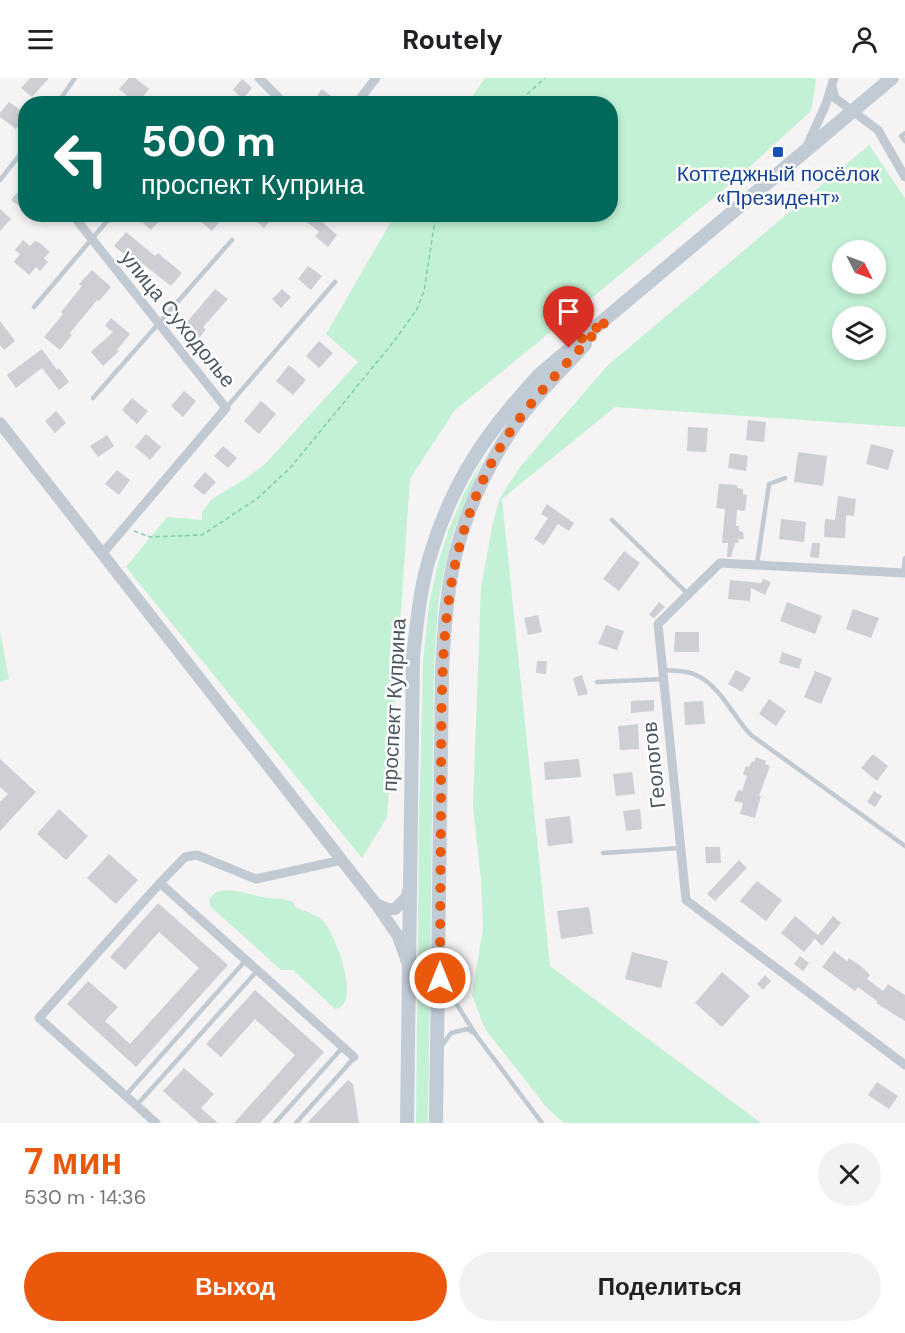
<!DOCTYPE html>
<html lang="ru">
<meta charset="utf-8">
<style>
body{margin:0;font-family:"DM Sans",sans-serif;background:#f2f2f2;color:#202124;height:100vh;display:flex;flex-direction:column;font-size:22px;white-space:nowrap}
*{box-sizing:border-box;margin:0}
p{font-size:20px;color:#757577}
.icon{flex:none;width:33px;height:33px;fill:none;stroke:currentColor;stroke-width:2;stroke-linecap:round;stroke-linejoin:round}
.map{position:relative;height:1045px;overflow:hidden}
.panel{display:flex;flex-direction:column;background:#fff;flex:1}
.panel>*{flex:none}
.top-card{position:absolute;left:18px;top:18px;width:600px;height:126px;border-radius:24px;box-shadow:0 3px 9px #0003;background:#00695c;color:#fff;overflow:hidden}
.needle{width:39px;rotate:132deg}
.buttons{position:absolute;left:832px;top:162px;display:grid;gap:12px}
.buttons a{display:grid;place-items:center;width:54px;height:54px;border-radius:50%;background:#fff;box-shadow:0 3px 9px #0003;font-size:30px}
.pin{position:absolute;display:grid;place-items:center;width:51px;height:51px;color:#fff;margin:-62px -26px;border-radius:50% 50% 50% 0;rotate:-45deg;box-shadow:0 0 6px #0007}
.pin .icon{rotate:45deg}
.me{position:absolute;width:66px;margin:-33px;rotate:0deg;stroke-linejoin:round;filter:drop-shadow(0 0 4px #0008)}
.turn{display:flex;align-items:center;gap:21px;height:126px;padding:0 24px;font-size:27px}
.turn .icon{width:78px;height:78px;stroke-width:2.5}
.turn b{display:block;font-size:42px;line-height:51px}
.round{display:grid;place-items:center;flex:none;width:63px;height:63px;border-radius:32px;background:#f2f2f2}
.overview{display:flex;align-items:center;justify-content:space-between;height:102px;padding:0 24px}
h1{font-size:36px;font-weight:700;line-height:45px;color:#ea580c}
.primary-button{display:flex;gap:12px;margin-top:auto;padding:12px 24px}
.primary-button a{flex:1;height:69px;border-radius:36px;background:#ea580c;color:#fff;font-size:24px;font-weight:700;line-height:69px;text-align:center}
.primary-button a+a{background:#f2f2f2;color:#202124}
header{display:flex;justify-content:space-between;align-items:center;height:78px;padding:0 24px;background:#fff;font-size:27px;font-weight:700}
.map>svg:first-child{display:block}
.green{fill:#c3f1d5;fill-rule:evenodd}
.building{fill:#cdcfd5}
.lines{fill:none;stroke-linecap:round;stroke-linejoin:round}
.path{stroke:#7ad0a6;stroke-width:1.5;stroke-dasharray:4.5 3;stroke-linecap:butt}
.service{stroke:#c1cad2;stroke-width:4.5}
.minor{stroke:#c1cad2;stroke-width:9}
.tertiary{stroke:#c1cad2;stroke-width:12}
.secondary{stroke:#c1cbd6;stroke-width:14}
.route{stroke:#ea580c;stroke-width:10;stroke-dasharray:0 18}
.transit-dot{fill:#1a4fb4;stroke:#fff;stroke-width:2}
.labels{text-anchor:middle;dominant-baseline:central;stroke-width:5;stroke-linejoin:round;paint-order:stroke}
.transit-label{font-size:21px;fill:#164399;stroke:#fff}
.street-label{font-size:21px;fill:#4a5661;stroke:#fff}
</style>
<header><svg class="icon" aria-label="menu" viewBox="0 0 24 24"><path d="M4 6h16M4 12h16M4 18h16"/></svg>Routely<svg class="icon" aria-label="person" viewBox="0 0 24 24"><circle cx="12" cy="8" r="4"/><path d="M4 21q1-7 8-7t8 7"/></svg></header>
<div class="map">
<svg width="905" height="1045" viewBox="0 0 905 1045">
<rect width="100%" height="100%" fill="#f5f3f3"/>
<!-- green -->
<path class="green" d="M 485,0 L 815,0 L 816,3 L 811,33 L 734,103 L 454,333 L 410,401 L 387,739 L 362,780 L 126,489 L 167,439 L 202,442 L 202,434 L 212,421 L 248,399 L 267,384 L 358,284 L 326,256 L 395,137 L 610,136 L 610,26 L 468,25 Z
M 869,67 L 905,120 L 905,349 L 615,329 L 502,421 L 550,888 L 761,1045 L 564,1045 L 547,1030 L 485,951 L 472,917 L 483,850 L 481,802 L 473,728 L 481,509 L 493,444 L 500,420 L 520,389 L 607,288 ZM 843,172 L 876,172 L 876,206 L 843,206 ZM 843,238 L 876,238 L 876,272 L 843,272 Z
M 483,381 L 454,452 L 445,487 L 438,528 L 434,586 L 428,1045 L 416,1045 L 419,743 L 423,584 L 429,526 L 438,485 L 449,451 L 464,415 Z
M 0,553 L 9,601 L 0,604 Z
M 226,812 C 241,813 253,817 267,820 C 274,821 284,820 290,823 C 297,826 291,825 296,829 C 302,833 314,835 321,841 C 335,852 363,928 335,931 L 293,892 L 281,892 L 210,828 L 209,821 L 216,814 Z"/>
<!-- building -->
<path class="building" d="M 30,0 L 49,0 L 32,19 L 21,10 Z
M 129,0 L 135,0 L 149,11 L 137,26 L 119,11 Z
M 242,1 L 252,10 L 243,21 L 233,12 Z
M 322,11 L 341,26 L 311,26 Z
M 9,24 L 26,36 L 16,51 L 0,39 L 0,35 Z
M 21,110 L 26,114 L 26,133 L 11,122 Z
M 0,131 L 11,141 L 0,153 Z
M 147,136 L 166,136 L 151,152 L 141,143 Z
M 192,136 L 212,136 L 220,143 L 212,153 Z
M 249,136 L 276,136 L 264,150 Z
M 297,136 L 313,136 L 337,157 L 328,169 L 315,158 L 319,154 Z
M 126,154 L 155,178 L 158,175 L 182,195 L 171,208 L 138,182 L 135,185 L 114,168 Z
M 23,162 L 30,168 L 35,163 L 40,165 L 50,174 L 44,180 L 48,184 L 40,193 L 36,189 L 29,197 L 14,184 L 20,176 L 15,172 Z
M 308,188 L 322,198 L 311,212 L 298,201 Z
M 92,192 L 111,209 L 99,223 L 97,222 L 70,255 L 72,257 L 60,272 L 44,259 L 63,236 L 61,234 L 82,208 L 79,206 Z
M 215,211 L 228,221 L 203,249 L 206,251 L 197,263 L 181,251 Z
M 282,211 L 291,219 L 281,230 L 272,221 Z
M 111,240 L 130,256 L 117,272 L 119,273 L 103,288 L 91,274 L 113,254 L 105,248 Z
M 0,243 L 15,263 L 4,272 L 0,267 Z
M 319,263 L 333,275 L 319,290 L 306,278 Z
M 42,271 L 57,292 L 59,290 L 69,304 L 59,312 L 42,290 L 16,310 L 7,297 Z
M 289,287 L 306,302 L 293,317 L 276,303 Z
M 184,313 L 196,323 L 183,339 L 171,328 Z
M 132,320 L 148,333 L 137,346 L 122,332 Z
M 261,323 L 276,336 L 259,356 L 244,343 Z
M 56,333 L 66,345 L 55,355 L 45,343 Z
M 748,342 L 766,344 L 764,364 L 746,362 Z
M 688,349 L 708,350 L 706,374 L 687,373 Z
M 146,356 L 161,369 L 150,382 L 135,369 Z
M 107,357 L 114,368 L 98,379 L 90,368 Z
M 871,366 L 894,372 L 888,392 L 866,386 Z
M 223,368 L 237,380 L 228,390 L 214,378 Z
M 798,374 L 827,378 L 823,408 L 794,404 Z
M 730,375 L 748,378 L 746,393 L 728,390 Z
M 117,392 L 130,402 L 119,417 L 105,406 Z
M 205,394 L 216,404 L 204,417 L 193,408 Z
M 719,406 L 737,407 L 737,410 L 743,411 L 743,417 L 747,417 L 745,433 L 737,432 L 736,448 L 739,448 L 739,453 L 743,454 L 744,461 L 738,461 L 739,465 L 735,465 L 731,479 L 727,479 L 728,465 L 722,465 L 725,431 L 716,430 Z
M 838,418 L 856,421 L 854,438 L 846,437 L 845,460 L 824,459 L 825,441 L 835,442 Z
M 547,426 L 574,445 L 569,453 L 558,446 L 544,467 L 534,461 L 548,440 L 541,436 Z
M 781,441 L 806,444 L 804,464 L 779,461 Z
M 812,465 L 820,465 L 819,480 L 810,479 Z
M 624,473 L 640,485 L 619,513 L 603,501 Z
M 763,501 L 771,504 L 765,517 L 751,510 L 750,523 L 728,521 L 730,502 L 761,505 Z
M 659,524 L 665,529 L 654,540 L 649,537 Z
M 787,524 L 822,538 L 815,556 L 780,543 Z
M 853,531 L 879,540 L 871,560 L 846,551 Z
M 538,537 L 542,554 L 528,557 L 524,540 Z
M 606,547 L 624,553 L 617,572 L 598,566 Z
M 675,554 L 699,554 L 699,574 L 674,574 Z
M 782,574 L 802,581 L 799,591 L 779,585 Z
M 537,583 L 547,583 L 546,596 L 536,595 Z
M 736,592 L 751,600 L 742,614 L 728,606 Z
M 815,593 L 832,600 L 821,626 L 804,619 Z
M 582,597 L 588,616 L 578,618 L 573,600 Z
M 769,621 L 786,633 L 776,648 L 759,636 Z
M 654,622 L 654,633 L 631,635 L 631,623 Z
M 703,623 L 705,646 L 685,647 L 684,624 Z
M 638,646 L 639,671 L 620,672 L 618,648 Z
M 873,676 L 888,688 L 877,703 L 861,690 Z
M 756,679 L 766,683 L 765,686 L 770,688 L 759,718 L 761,718 L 755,740 L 740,736 L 743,725 L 734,723 L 738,712 L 742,713 L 747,698 L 743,696 L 746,688 L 749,689 L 752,683 L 754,684 Z
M 0,681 L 36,714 L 0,753 L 0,724 L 8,716 L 0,709 Z
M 579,681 L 581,699 L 545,702 L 544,684 Z
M 632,694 L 635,716 L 616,718 L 613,696 Z
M 874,713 L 882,718 L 875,729 L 867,724 Z
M 59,731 L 88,758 L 66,782 L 37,756 Z
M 640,731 L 642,751 L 626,753 L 623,733 Z
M 570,738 L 573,765 L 548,768 L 545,741 Z
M 705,769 L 720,769 L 721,785 L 706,785 Z
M 109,776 L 138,802 L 116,826 L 87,800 Z
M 739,782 L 747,790 L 715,823 L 707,816 Z
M 757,803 L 782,822 L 766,843 L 740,823 Z
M 158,825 L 228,887 L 136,989 L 67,926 L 88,903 L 118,929 L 105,943 L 130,966 L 199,890 L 159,854 L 125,892 L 110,879 Z
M 589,829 L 593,856 L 561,861 L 557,833 Z
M 795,838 L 818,857 L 804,874 L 781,855 Z
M 833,838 L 841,845 L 822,868 L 815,861 Z
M 834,873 L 847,883 L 849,880 L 862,889 L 870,897 L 867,901 L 883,913 L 888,906 L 905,917 L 905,943 L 876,925 L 877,923 L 858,909 L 855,913 L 822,889 Z
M 632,874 L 668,883 L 661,910 L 625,901 Z
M 800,878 L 809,885 L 803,893 L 794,886 Z
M 722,894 L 750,918 L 722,949 L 695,925 Z
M 765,897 L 771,903 L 763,912 L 757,906 Z
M 255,912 L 324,974 L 260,1045 L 234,1045 L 295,977 L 255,941 L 221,979 L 206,966 Z
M 184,990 L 214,1016 L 201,1030 L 218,1045 L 199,1045 L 163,1013 Z
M 348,1002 L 353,1006 L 359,1045 L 307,1045 Z
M 877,1004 L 898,1018 L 889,1031 L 868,1017 Z"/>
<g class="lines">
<!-- path -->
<path class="path" d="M 516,26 L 545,0
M 134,453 L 150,459 L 202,457 L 258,420 L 291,389 L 395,262 L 417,231 L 424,213 L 436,136"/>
<!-- service -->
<path class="service" d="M 57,26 L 75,0
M 905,55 L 901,58 L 905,63
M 0,102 L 26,69
M 34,229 L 113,136
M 93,320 L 232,162
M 226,330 L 335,204
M 612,442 L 688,516
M 757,486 L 769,406 L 785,400
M 903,495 L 905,480
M 663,592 C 673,593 687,592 696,597 C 721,608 733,639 751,657 L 905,768
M 597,604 L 664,601
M 603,775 L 681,770
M 442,903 L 476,957 L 542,1045
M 441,969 L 451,955 L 467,951 L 474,955
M 126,1017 L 246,882
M 136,1028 L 257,893
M 275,1045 L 343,969
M 296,1045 L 354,980"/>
<!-- minor -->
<path class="minor" d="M 259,0 L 285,26
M 832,9 L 835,20 L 878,52 L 905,99
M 356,26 L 376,0
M 806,70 L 826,26 L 834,0
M 22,74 L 26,79
M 72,136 L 226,330 L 102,476
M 905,495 L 720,485 L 658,546 L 686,822 L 905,987
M 160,805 L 354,979
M 156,1045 L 39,940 L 160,805 L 185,779 L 197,777 L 256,801 L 342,782"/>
<!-- tertiary -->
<path class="tertiary" d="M 0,345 L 376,826 L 398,858 L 407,884
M 376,826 L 388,831 L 395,831 L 406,820 L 409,810"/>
<!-- secondary -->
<path class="secondary" d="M 407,1045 L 413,579 C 417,545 420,508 431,475 C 453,401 489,351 541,295 L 892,0
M 436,1045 L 442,592 C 444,557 446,522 453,487 C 464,437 487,387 516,345 C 536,316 562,292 585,266"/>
</g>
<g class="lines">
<!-- route -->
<path class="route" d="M 440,900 C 440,832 441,764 441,696 C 442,586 439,486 491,386 C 519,331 566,287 607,242 L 569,270"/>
</g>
<!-- markers -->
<rect class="transit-dot" x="772" y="68" width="12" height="12" rx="3"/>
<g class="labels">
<!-- transit labels -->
<g class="transit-label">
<text x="778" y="96">Коттеджный посёлок<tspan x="778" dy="24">«Президент»</tspan></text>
</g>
<!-- street labels -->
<g class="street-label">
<text transform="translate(178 241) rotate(51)">улица Суходолье</text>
<text transform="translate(394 627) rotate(-87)">проспект Куприна</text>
<text transform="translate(654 687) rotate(-96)">Геологов</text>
</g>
</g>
</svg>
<div class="buttons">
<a><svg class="needle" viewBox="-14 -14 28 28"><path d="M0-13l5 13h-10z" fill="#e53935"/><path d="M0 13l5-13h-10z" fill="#757577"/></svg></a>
<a><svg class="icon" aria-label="layers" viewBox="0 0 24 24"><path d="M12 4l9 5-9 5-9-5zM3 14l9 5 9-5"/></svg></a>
</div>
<div class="pin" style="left:569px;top:270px;background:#d93025"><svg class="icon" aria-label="arrive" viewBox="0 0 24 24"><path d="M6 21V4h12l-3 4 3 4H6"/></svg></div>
<svg class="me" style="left:440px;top:900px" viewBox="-20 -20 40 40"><circle r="17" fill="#ea580c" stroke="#fff" stroke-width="3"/><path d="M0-11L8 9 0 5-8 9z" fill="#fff"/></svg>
<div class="top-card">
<div class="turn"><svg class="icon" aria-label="left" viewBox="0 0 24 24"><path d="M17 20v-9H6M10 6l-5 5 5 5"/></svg><div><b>500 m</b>проспект Куприна</div></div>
</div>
</div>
<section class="panel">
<div class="overview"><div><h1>7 мин</h1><p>530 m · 14:36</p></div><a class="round"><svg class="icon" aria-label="close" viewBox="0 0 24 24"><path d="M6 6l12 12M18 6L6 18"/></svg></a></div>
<div class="primary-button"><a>Выход</a><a>Поделиться</a></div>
</section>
